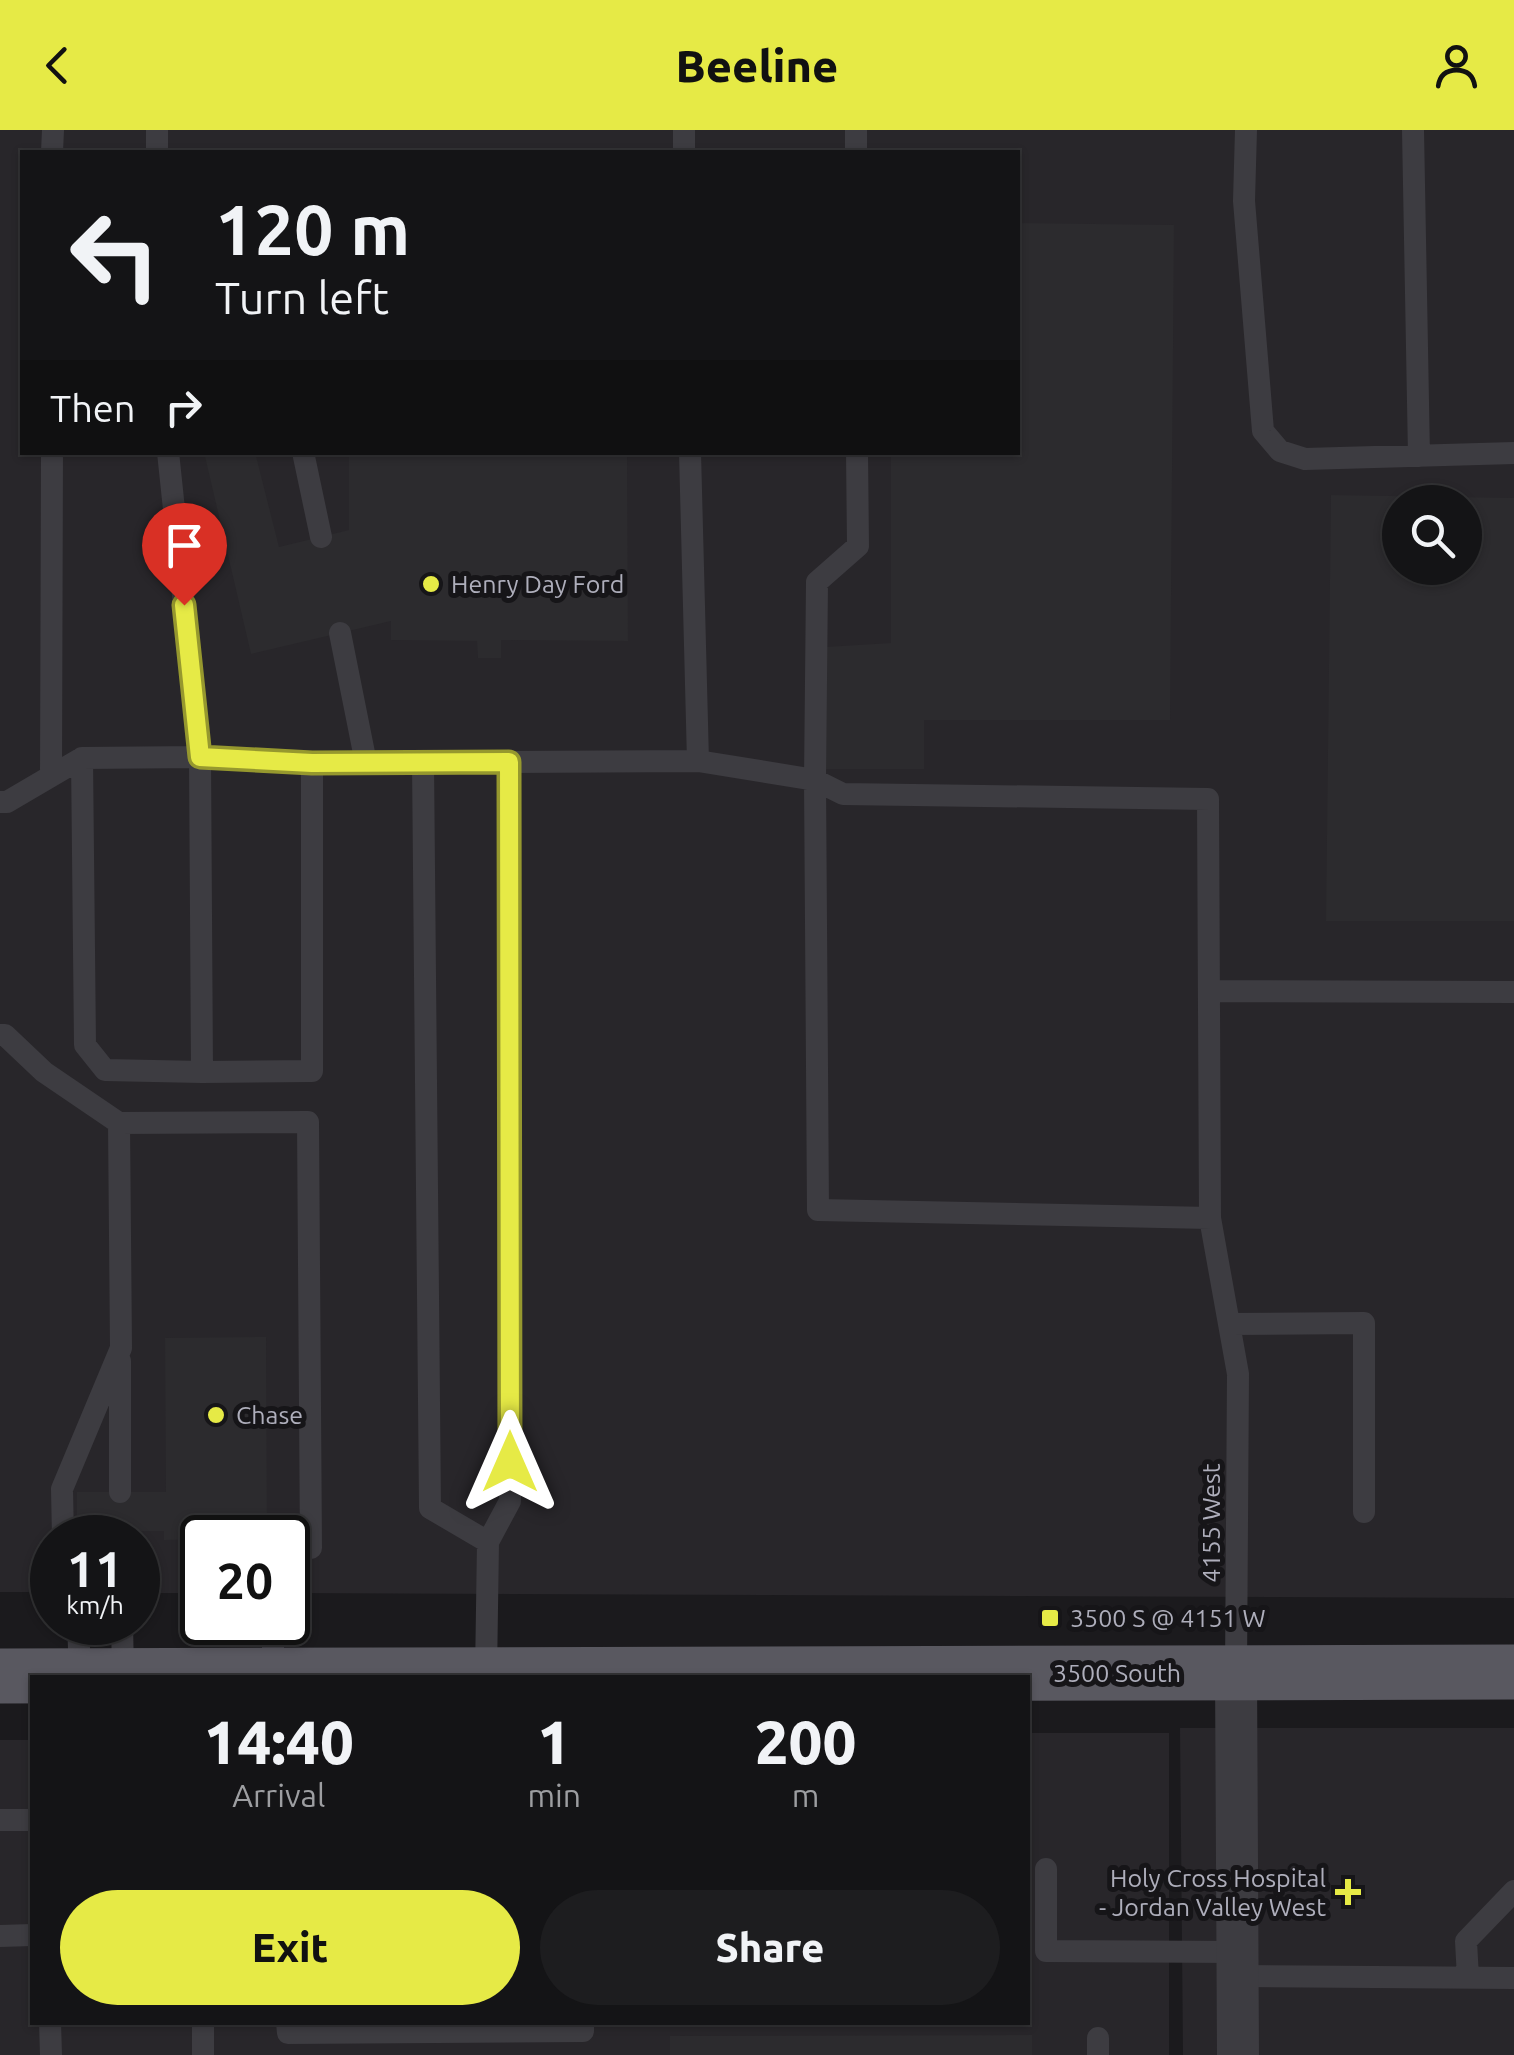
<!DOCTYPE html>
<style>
body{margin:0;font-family:Ubuntu,sans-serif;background:#1d1d1f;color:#f1f3f6;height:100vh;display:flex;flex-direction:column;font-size:38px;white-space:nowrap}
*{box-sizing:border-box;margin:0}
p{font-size:32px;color:#9d9ea1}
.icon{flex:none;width:55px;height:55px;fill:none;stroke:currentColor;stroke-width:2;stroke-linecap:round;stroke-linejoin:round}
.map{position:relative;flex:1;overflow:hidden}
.side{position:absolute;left:30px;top:1545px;width:1000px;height:350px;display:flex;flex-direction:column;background:#141416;border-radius:0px;box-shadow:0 2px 8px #0004,0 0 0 2px #333335}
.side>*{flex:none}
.guide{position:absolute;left:20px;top:20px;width:1000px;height:305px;border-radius:0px;box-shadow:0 2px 8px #0004,0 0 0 2px #333335;background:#141416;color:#f1f3f6;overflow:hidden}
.buttons{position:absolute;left:1382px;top:355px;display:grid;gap:20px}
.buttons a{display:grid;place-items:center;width:100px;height:100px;border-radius:50%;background:#141416;box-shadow:0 2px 8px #0004,0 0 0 2px #333335;font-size:50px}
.speed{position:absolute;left:30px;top:1385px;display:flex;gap:20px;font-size:50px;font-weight:700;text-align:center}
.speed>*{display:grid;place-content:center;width:130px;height:130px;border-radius:50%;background:#141416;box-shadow:0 2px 8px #0004,0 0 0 2px #333335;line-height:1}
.speed small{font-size:25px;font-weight:400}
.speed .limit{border:5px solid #111;border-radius:15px;background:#fff;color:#111}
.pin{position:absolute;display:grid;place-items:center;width:85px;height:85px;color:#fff;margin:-102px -42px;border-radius:50% 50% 50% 0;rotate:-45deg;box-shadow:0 0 10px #0007}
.pin .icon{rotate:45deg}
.me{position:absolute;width:110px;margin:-55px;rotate:0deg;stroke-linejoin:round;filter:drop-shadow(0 0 8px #0008)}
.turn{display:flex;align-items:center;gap:35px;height:210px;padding:0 30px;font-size:45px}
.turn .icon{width:130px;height:130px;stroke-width:2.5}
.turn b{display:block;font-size:70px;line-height:85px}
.then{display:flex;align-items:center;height:95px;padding:0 30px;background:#0003;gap:20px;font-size:38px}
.eta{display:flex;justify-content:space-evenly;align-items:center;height:170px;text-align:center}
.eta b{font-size:60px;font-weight:800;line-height:70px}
.action{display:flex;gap:20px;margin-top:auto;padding:20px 30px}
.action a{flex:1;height:115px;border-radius:60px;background:#e6ea46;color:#111;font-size:40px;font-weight:800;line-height:115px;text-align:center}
.action a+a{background:#1d1d1f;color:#f1f3f6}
header{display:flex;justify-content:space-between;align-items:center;height:130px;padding:0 30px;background:#e6ea46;color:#111;font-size:45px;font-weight:800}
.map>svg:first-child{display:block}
.built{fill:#28262a;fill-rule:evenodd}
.building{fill:#2c2b2e;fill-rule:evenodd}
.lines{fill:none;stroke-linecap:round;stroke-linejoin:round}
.lane{stroke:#3d3c41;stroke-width:22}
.street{stroke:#3d3c41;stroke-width:42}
.primary{stroke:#595860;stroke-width:55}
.route-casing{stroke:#96982e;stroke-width:25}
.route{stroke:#e6ea46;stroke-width:18}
.poi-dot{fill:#e6ea46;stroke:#161518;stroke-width:4}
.labels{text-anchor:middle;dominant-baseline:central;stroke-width:10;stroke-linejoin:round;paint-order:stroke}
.poi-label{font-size:25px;fill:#aeaebb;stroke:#161518;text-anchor:start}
.street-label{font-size:25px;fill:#aeaebb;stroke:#161518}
</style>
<header><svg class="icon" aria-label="back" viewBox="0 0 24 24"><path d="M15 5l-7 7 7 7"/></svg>Beeline<svg class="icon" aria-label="person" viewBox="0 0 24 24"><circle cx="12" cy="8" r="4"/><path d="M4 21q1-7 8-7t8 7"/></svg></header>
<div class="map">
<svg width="1514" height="1925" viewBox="0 0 1514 1925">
<rect width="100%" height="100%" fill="#1b1a1d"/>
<!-- built -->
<path class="built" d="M 0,0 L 1514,0 L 1514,1468 L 288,1463 L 288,1408 L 202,1408 L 202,1463 L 138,1463 L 138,1408 L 52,1408 L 52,1462 L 0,1462 ZM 22,22 L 1018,22 L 1018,322 L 22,322 ZM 1400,372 L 1465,372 L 1465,438 L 1400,438 Z
M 1180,1598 L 1514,1598 L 1514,1925 L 1183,1925 Z
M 1028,1603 L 1169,1603 L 1169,1925 L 0,1925 L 0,1610 L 32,1610 L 32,1892 L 1028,1892 Z"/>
<!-- building -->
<path class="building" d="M 1018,93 L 1174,95 L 1170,590 L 924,590 L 924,639 L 825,639 L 825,517 L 891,513 L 891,322 L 1018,322 Z
M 204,322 L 255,322 L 279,417 L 349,400 L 349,322 L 627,322 L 628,511 L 501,510 L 501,528 L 478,528 L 477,511 L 391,510 L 391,491 L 251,524 Z
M 1331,365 L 1514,368 L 1514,791 L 1326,791 ZM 1400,372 L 1465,372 L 1465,438 L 1400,438 Z
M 266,1207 L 267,1408 L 164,1410 L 164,1401 L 77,1401 L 77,1362 L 166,1362 L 165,1208 Z
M 1032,1905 L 1032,1925 L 670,1925 L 670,1906 Z"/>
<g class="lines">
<!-- lane -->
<path class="lane" d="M 157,0 L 157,22
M 684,0 L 684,22
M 856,0 L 856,22
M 1246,0 L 1244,71 L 1263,301 L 1280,321 L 1305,329 L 1514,323
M 1413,0 L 1419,326
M 52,22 L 53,0
M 303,322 L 321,407
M 690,322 L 698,631
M 857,322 L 858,416 L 817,452 L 815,650 L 818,1080 L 1210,1088
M 340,503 L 366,633
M 82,628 L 85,915 L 105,940 L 202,942 L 200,627 L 168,322
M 423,632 L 430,1378 L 488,1412
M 51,646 L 52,322
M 0,672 L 7,672 L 82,628 L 200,627 L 312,633 L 698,631 L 815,650 L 843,664 L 1208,669 L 1210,1088 L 1238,1244 L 1236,1542
M 1209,861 L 1514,862
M 0,905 L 5,905 L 44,942 L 119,993 L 308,992 L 311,1418 L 288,1419
M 202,942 L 312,941 L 312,633
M 1230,1194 L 1364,1193 L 1364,1382
M 120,1362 L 120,1231
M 121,1401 L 121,1408
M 63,1408 L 62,1359 L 121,1218 L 119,993
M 78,1492 L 80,1545
M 122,1492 L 123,1545
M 273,1492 L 273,1545
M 486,1544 L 488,1412 L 510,1371 L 509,632
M 0,1690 L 32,1690
M 1046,1739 L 1046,1821 L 1238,1822
M 0,1806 L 32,1805
M 1239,1846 L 1514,1848
M 1468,1848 L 1466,1811 L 1514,1761
M 50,1892 L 51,1925
M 203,1892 L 203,1925
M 287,1892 L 288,1903 L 583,1901 L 583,1892
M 1098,1925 L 1098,1908"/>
<!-- street -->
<path class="street" d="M 1236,1542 L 1238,1925"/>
<!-- primary -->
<path class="primary" d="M 0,1546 L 1514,1542"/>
</g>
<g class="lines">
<!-- route casing -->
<g class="route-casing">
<path id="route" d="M 184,475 L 200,627 L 312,633 L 509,632 L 510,1332"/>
</g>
<!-- route -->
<use href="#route" class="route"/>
</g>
<!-- markers -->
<g class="poi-dot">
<circle cx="431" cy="454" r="10"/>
<circle cx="216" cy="1285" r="10"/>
<rect x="1040" y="1478" width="20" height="20" rx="5"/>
<path d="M1343 1747h10v10h10v10h-10v10h-10v-10h-10v-10h10z"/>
</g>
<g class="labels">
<!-- poi labels -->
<g class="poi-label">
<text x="451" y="454">Henry Day Ford</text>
<text x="236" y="1285">Chase</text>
<text x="1070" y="1488">3500 S @ 4151 W</text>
<text x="1326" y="1748" text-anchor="end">Holy Cross Hospital<tspan x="1326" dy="29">- Jordan Valley West</tspan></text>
</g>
<!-- street labels -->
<g class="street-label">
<text transform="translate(1211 1393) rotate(-90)">4155 West</text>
<text x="1117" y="1543">3500 South</text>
</g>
</g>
</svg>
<div class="buttons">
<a><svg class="icon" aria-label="search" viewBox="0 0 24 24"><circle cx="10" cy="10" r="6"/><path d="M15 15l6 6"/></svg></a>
</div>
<div class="speed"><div>11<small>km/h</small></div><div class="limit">20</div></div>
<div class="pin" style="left:184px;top:475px;background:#d93025"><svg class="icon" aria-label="arrive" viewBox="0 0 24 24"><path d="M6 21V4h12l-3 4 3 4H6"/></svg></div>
<svg class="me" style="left:510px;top:1332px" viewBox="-20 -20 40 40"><path d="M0-17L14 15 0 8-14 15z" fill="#e6ea46" stroke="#fff" stroke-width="4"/></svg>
<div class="guide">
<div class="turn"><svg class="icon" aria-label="left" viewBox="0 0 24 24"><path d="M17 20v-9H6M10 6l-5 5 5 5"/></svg><div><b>120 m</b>Turn left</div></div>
<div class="then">Then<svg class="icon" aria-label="right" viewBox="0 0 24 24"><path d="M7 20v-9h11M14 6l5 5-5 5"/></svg></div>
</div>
<section class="side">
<div class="eta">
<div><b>14:40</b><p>Arrival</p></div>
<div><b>1</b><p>min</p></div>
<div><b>200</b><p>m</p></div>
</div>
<div class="action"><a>Exit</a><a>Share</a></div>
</section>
</div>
